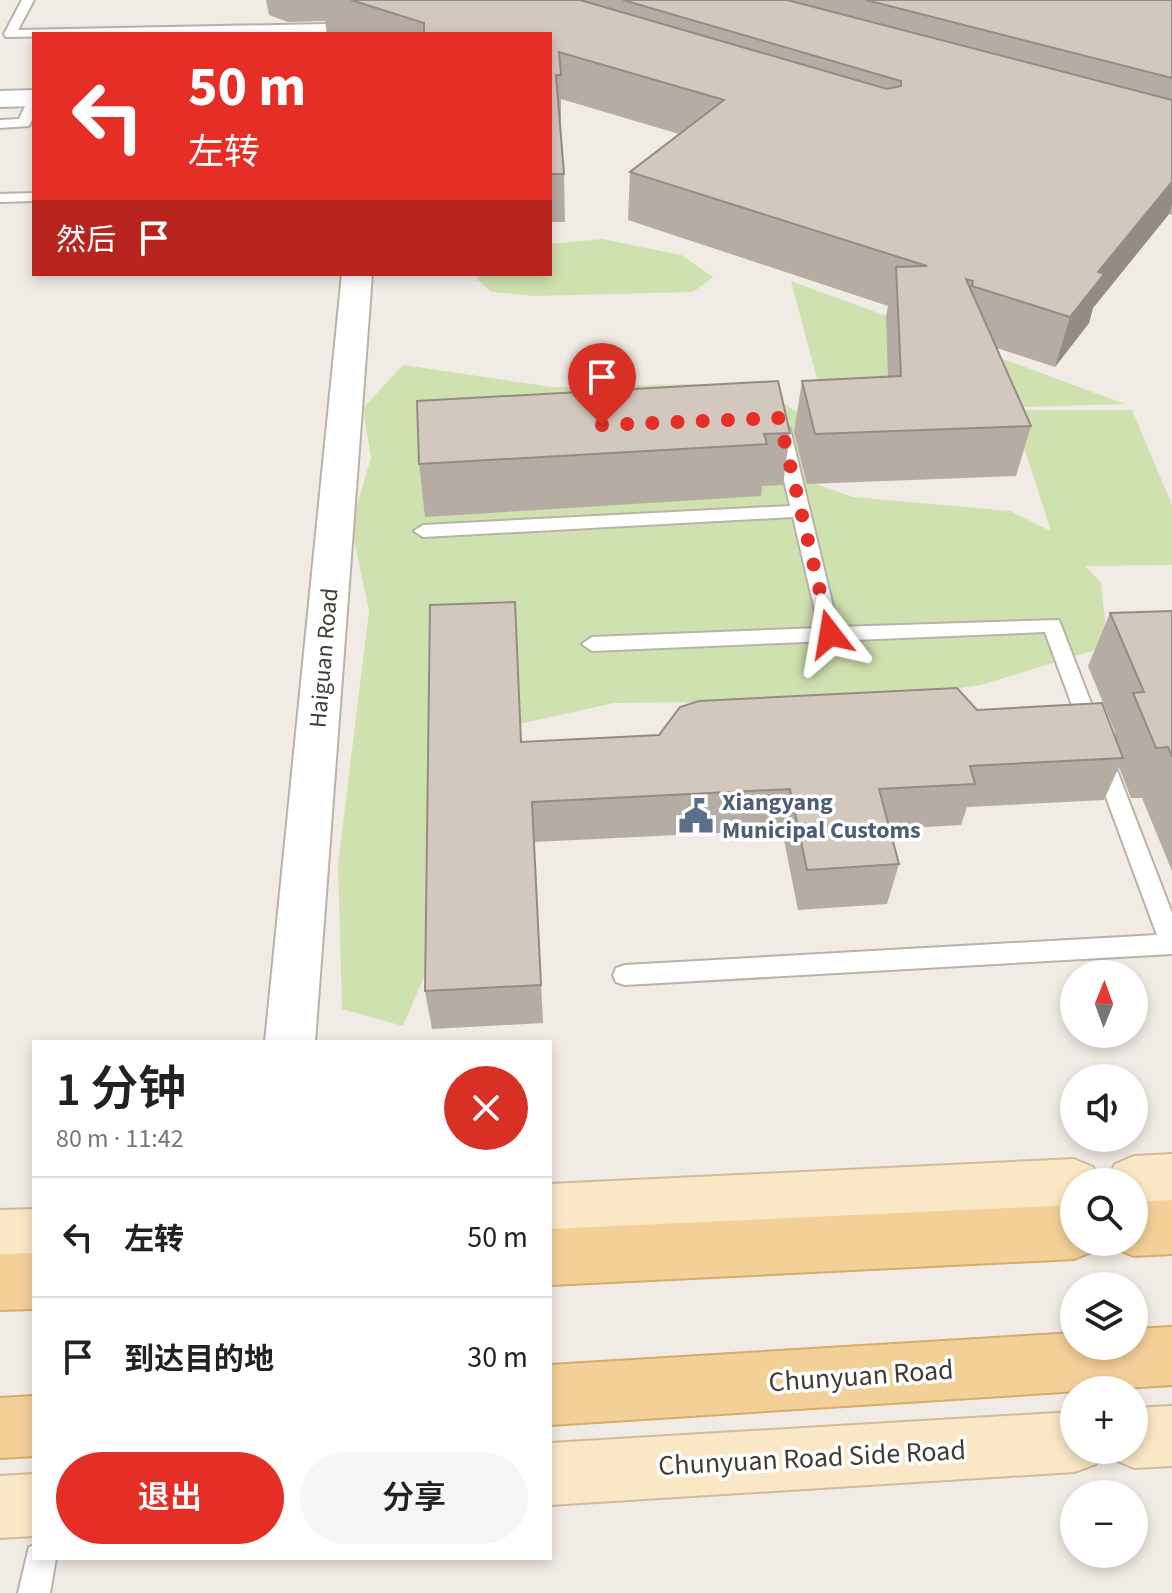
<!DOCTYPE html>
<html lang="zh">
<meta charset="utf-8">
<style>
body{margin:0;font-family:"Source Sans 3","Noto Sans SC",sans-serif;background:#f6f6f6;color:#222;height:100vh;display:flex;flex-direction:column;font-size:30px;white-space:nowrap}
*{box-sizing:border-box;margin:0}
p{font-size:26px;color:#767676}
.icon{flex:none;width:44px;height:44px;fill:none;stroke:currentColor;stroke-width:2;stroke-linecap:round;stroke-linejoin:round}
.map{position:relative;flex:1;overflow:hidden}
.drawer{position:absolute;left:32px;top:1040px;width:520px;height:520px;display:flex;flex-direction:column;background:#fff;border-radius:0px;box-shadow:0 4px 12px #0003}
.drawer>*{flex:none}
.top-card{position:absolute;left:32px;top:32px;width:520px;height:244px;border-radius:0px;box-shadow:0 4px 12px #0003;background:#e52e26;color:#fff;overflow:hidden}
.needle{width:52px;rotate:1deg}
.fabs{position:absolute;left:1060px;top:960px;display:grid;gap:16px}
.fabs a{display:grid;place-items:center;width:88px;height:88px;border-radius:50%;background:#fff;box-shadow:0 4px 12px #0003;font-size:40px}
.pin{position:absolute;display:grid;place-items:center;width:68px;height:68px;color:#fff;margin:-82px -34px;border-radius:50% 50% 50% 0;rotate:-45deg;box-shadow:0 0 8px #0007}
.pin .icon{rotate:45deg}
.me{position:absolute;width:88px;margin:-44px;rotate:346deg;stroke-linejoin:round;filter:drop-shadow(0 0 6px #0008)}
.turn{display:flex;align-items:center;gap:28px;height:168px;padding:0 24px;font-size:36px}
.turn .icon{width:104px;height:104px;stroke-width:2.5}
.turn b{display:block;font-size:56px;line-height:68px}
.then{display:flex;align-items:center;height:76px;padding:0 24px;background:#0003;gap:16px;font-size:30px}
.round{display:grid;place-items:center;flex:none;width:84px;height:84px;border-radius:42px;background:#f6f6f6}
.headline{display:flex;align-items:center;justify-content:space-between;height:136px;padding:0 24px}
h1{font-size:48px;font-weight:600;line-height:60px}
.primary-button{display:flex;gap:16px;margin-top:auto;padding:16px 24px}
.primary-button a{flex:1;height:92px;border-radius:48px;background:#e52e26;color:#fff;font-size:32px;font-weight:600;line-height:92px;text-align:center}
.primary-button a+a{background:#f6f6f6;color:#222}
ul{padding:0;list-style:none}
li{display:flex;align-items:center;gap:24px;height:120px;padding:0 24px;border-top:2px solid #e0e0e0}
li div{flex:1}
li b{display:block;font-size:30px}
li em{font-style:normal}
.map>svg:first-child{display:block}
.green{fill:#d0e1b0}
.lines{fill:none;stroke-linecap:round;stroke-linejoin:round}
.lane-casing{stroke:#bab2a8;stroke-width:4}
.street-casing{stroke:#bab2a8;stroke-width:4}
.secondary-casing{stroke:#cfbb9a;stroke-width:4}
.primary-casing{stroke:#d7ab6b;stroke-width:4}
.lane{fill:#fff;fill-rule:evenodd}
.street{fill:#fff;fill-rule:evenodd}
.secondary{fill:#f9e7c5;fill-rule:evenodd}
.primary{fill:#f4d099;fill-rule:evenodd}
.wall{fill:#b5aca3}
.shaded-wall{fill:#948c84}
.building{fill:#d3c8bd;stroke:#948c84;stroke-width:2}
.route{stroke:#e52e26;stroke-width:14;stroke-dasharray:0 25.2}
.labels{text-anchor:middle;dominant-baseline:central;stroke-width:7;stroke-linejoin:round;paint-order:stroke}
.street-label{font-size:24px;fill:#413b34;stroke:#fff}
.service-label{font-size:24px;font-weight:bold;fill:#4e5e75;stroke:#fff;text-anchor:start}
.near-street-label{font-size:28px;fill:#413b34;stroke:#fff}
</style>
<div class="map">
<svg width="1172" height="1593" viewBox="0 0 1172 1593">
<rect width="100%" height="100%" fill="#f0ebe4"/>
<!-- green -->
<path class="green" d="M 602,239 L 681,255 L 713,277 L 693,292 L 533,296 L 491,292 L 477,279 L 480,274 L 550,274 L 550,244 Z
M 791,281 L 1125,404 L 826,413 Z
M 403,365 L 552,387 L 754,383 L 807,419 L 807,481 L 853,497 L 1010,511 L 1051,531 L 1012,410 L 1132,410 L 1172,505 L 1172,565 L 1085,566 L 1101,583 L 1108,646 L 981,685 L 916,694 L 789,701 L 614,703 L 483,732 L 457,900 L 403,1026 L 342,1009 L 338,865 L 369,611 L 351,525 L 371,458 L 363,408 Z"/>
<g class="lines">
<!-- lane casing -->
<g class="lane-casing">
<path id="lane" d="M 22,0 L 34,0 L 18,30 L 325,24 L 355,18 L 378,0 L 391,0 L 363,24 L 325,32 L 6,37 L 4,34 Z
M 34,96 L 34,115 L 29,126 L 0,128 L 0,120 L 19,119 L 28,100 Z
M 34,193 L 34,201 L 0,202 L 0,194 Z
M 781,424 L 790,429 L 838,627 L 1059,620 L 1172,913 L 1172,954 L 625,985 L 616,982 L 613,975 L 616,968 L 625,965 L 1157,935 L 1045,632 L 592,651 L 582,644 L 592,637 L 819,628 L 793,517 L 423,537 L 414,531 L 423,525 L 790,506 L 772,429 Z
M 34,1545 L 34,1558 L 56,1558 L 50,1593 L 18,1593 L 29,1547 Z"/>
</g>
<!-- street casing -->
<g class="street-casing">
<path id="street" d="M 34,90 L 34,106 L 0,107 L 0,91 Z
M 342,274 L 372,274 L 315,1042 L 265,1042 Z"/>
</g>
<!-- secondary casing -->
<g class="secondary-casing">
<path id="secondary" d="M 1172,1154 L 1172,1206 L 1134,1208 L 1134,1182 L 1107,1182 L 1115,1164 L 1134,1156 Z
M 1074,1159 L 1093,1167 L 1100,1182 L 1074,1182 L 1074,1211 L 550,1238 L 550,1184 Z
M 34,1209 L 34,1263 L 0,1264 L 0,1210 Z
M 1172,1406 L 1172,1466 L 1134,1468 L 1113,1459 L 1109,1450 L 1134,1450 L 1134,1408 Z
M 1074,1412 L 1074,1450 L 1101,1450 L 1096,1464 L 1074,1472 L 550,1505 L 550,1443 Z
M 34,1474 L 34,1536 L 0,1538 L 0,1476 Z"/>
</g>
<!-- primary casing -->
<g class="primary-casing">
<path id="primary" d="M 1172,1200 L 1172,1254 L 1134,1256 L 1114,1248 L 1112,1242 L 1134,1242 L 1134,1202 Z
M 1074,1205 L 1074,1242 L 1097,1242 L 1094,1251 L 1074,1259 L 550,1285 L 550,1229 Z
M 34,1253 L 34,1309 L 0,1310 L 0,1254 Z
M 1172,1327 L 1172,1385 L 550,1425 L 550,1365 L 1074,1333 L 1074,1346 L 1134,1346 L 1134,1329 Z
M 34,1396 L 34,1456 L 0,1458 L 0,1398 Z"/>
</g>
<!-- lane -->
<use href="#lane" class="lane"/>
<!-- street -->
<use href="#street" class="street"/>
<!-- secondary -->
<use href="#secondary" class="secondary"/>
<!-- primary -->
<use href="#primary" class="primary"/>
</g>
<!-- wall -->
<path class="wall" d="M 266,0 L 1172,0 L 1172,215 L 1169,214 L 1093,308 L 1089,323 L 1055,367 L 997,348 L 1031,426 L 1016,476 L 807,484 L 794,432 L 802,381 L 888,376 L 886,316 L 888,306 L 628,220 L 630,172 L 679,134 L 561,99 L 561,121 L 560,121 L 564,174 L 565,222 L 550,222 L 550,34 L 327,34 L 325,21 L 288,22 L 269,15 Z
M 417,401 L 790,433 L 783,485 L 762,486 L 761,496 L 425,517 L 419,464 Z
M 1172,611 L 1172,871 L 1142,798 L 1131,798 L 1119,767 L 1104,800 L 967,807 L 961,825 L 890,829 L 899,864 L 887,904 L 798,910 L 782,830 L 534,842 L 543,1023 L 432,1029 L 425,991 L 521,742 L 659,735 L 977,710 L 1114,735 L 1115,732 L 1088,666 L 1110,613 Z"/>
<!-- shaded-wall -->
<path class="shaded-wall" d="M 1172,182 L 1172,204 L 1169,214 L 1093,308 L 1089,323 L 1055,367 L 1070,317 L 1098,272 Z"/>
<!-- building -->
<path class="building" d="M 351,0 L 580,0 L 887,89 L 901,86 L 901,81 L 623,0 L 787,0 L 1172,100 L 1172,182 L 1098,272 L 1104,274 L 1070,317 L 972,286 L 973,281 L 966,279 L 1031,426 L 815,434 L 802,381 L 901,376 L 896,267 L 927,266 L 630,172 L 724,100 L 559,52 L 561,75 L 556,75 L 564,174 L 550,174 L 550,34 L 424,34 L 424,23 Z
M 866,0 L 1172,0 L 1172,78 Z
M 778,381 L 790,433 L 764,434 L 767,444 L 419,464 L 417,401 Z
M 515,602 L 521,742 L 659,735 L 680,707 L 699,701 L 957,688 L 977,710 L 1102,703 L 1123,758 L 970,766 L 975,784 L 879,789 L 899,864 L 807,870 L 790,789 L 532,802 L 541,985 L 425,991 L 430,605 Z
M 1172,611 L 1172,757 L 1168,747 L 1156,748 L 1133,693 L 1144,692 L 1110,613 Z"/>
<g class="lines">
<!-- route -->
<path class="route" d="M 602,425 L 779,418 L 830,634"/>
</g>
<!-- icons -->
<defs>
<g id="civic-bare" transform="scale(2.76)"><path d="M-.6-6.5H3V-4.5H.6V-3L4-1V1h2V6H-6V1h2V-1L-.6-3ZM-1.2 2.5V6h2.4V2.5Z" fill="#5c6f8a" stroke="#fff" stroke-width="2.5" paint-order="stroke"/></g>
</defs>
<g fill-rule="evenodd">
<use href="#civic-bare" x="696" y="816"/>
</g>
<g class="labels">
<!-- street labels -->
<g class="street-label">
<text transform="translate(324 658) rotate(-85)">Haiguan Road</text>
</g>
<!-- service labels -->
<g class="service-label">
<text x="722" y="802">Xiangyang<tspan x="722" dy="28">Municipal Customs</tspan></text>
</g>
<!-- near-street labels -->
<g class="near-street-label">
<text transform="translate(861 1376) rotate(-4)">Chunyuan Road</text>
<text transform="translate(812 1458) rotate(-3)">Chunyuan Road Side Road</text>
</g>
</g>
</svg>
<div class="fabs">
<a><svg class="needle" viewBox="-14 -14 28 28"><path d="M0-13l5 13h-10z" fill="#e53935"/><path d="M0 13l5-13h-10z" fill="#767676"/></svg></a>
<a><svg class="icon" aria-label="sound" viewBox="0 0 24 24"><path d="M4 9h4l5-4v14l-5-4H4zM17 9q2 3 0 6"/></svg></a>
<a><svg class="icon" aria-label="search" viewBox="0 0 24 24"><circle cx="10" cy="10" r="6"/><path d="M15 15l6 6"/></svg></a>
<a><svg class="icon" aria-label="layers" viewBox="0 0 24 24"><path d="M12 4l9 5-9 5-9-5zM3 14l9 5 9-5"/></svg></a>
<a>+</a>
<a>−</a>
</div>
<div class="pin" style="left:602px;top:425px;background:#d93025"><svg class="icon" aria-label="arrive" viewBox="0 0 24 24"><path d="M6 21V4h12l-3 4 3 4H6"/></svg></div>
<svg class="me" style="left:830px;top:634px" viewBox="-20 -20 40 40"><path d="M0-17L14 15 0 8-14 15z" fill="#e52e26" stroke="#fff" stroke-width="4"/></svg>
<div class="top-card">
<div class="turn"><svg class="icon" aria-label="left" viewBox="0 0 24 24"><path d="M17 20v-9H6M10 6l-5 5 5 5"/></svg><div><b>50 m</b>左转</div></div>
<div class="then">然后<svg class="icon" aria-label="arrive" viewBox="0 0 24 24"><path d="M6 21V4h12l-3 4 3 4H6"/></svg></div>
</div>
<section class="drawer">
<div class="headline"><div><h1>1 分钟</h1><p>80 m · 11:42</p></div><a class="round" style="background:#d93025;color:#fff"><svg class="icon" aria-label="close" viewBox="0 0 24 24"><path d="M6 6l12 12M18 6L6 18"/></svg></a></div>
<ul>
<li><svg class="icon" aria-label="left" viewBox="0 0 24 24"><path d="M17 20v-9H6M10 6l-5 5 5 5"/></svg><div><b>左转</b></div><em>50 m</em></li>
<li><svg class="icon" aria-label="arrive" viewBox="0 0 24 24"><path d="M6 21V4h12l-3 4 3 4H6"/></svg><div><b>到达目的地</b></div><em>30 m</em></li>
</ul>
<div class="primary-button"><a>退出</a><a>分享</a></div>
</section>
</div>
